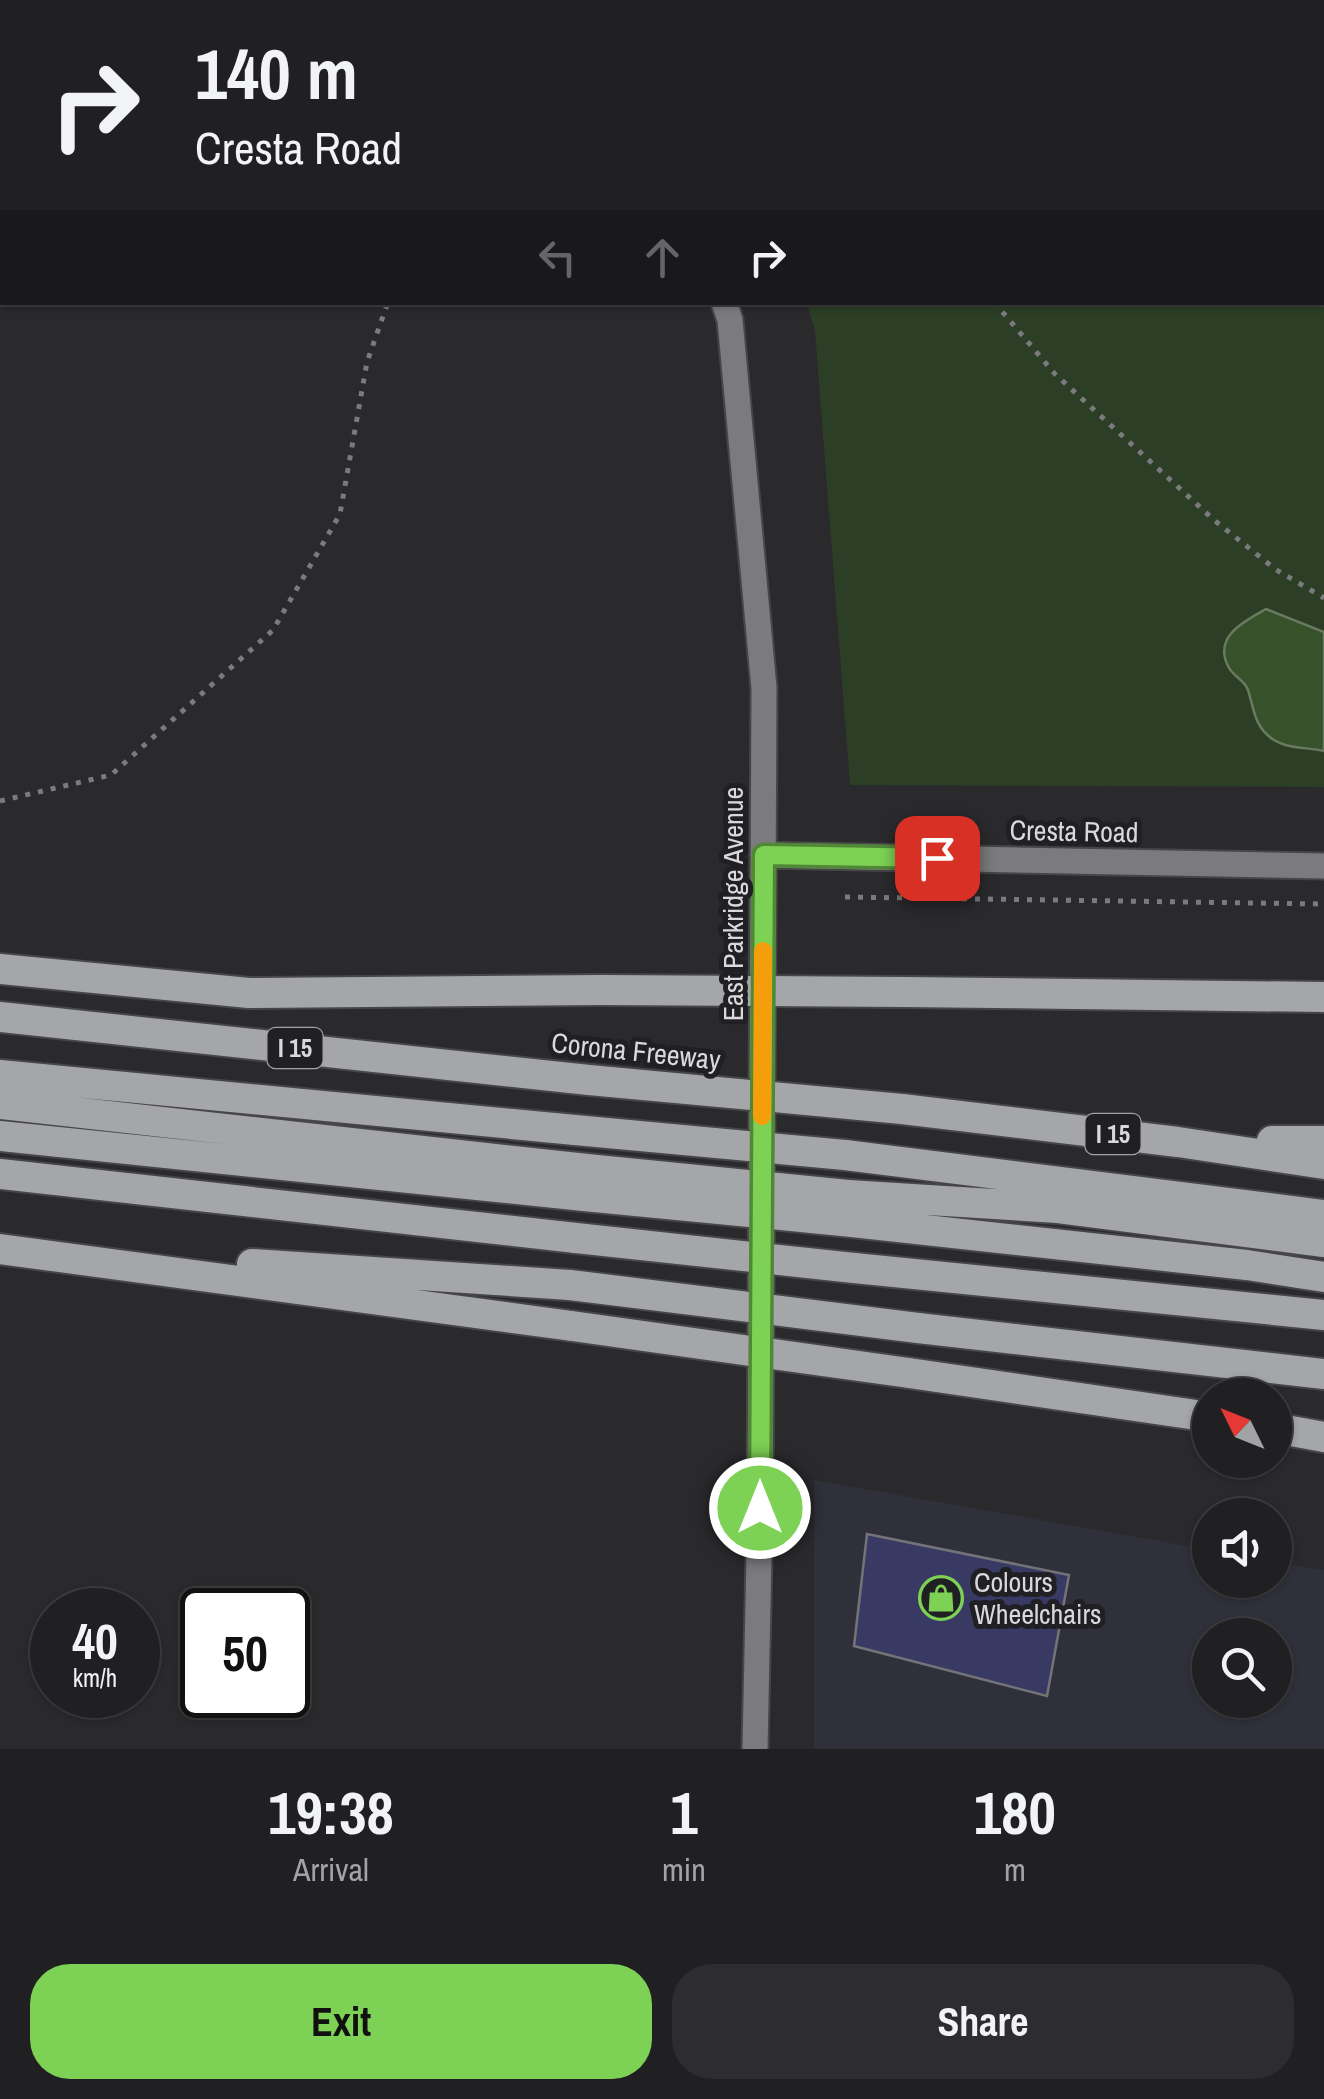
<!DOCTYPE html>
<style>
body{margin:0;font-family:"Archivo Narrow",sans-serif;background:#2d2d2f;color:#f1f3f6;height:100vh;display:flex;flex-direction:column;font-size:38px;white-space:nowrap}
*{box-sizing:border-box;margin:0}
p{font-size:32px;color:#a2a3a5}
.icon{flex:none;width:55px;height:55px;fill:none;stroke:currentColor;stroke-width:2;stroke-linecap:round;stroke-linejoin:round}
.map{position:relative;height:1749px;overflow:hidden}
.sheet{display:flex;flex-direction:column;background:#202022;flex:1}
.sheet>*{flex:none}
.guide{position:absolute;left:0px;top:0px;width:1325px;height:305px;box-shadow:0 2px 8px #0004,0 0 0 2px #3d3e40;background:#202022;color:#f1f3f6;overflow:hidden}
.needle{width:65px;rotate:313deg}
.fabs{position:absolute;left:1192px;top:1378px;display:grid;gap:20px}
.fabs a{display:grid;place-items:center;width:100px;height:100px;border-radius:50%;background:#202022;box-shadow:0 2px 8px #0004,0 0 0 2px #3d3e40;font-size:50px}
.speed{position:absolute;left:30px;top:1588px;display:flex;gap:20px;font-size:50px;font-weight:700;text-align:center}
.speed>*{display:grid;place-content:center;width:130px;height:130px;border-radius:50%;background:#202022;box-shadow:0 2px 8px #0004,0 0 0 2px #3d3e40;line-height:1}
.speed small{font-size:25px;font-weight:400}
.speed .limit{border:5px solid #111;border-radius:15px;background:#fff;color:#111}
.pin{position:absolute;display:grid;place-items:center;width:85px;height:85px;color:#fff;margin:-42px;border-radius:20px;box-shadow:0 5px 15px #0006}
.me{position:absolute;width:110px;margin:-55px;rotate:0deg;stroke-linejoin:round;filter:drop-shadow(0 0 8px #0008)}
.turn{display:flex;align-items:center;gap:35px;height:210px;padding:0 30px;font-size:45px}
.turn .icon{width:130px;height:130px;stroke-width:2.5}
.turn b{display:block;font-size:70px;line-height:85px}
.lanes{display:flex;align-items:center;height:95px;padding:0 30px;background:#0003;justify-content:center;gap:50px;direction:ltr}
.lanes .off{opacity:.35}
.eta{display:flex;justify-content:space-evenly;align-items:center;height:170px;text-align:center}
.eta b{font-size:60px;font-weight:700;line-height:70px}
.primary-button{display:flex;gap:20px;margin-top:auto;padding:20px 30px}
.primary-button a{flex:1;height:115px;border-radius:40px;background:#7dd154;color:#111;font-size:40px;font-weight:700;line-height:115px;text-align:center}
.primary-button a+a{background:#2d2d2f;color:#f1f3f6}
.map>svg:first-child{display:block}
.built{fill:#2f3039;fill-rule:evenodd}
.green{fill:#2c3e25}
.water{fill:#37522b;stroke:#687a60;stroke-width:2.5}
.building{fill:#393a63;stroke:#747478;stroke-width:2.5}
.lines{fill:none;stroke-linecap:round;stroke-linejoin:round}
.secondary-casing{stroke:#464649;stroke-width:29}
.highway-casing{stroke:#464649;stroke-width:34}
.path{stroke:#7b7b7e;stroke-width:5;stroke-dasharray:5 8;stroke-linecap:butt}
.secondary{stroke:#7b7b7e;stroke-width:25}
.highway{stroke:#a5a6aa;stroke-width:30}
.highway-bridge-casing{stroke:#464649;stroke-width:34;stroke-linecap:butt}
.highway-bridge{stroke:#a5a6aa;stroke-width:30}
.route-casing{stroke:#518837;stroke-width:25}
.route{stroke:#7dd154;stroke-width:18}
.slow{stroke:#f59e0b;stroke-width:18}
.labels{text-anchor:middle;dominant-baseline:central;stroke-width:10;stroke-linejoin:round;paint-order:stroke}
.shield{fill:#202024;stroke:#a2a2a5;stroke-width:2.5}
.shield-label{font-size:25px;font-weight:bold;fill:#d9d9dc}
.street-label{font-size:28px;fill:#d9d9dc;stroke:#202024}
.poi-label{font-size:28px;fill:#d9d9dc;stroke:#202024;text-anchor:start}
</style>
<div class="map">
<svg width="1324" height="1749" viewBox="0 0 1324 1749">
<rect width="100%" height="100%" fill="#2a2a2d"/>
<!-- built -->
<path class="built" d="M 814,1480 L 1210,1550 L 1210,1580 L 1275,1580 L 1275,1562 L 1324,1570 L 1324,1749 L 814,1749 ZM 1210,1635 L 1275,1635 L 1275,1700 L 1210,1700 Z"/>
<!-- green -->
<path class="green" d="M 715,0 L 1324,0 L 1324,787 L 850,785 L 815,331 L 807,303 L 1322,302 L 1322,2 Z"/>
<!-- water -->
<path class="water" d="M 1266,609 L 1324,632 L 1324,751 C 1307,747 1285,749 1271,738 C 1254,725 1254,709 1248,690 C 1244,679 1233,677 1228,666 C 1213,636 1245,621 1266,609 Z"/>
<!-- building -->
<path class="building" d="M 867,1534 L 1069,1575 L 1047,1696 L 854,1646 Z"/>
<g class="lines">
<!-- secondary casing -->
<g class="secondary-casing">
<path id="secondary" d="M 615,0 L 617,2
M 724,302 L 730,320 L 764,688 L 760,1508 L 755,1749
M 763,855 L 1324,866"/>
</g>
<!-- highway casing -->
<g class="highway-casing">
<path id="highway" d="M 0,969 L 249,993 L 601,990
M 904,992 L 1324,997
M 0,1017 L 589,1080
M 0,1075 L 575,1130
M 0,1104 L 587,1169
M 902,1109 L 1178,1142 L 1324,1164
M 0,1136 L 584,1196
M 1272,1141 L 1324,1141
M 845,1155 L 1324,1215
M 0,1174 L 576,1238
M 848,1195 L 1058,1208 L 1324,1242
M 852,1222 L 1247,1265 L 1324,1277
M 0,1249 L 572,1326
M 252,1264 L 570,1285
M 854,1268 L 1324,1315
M 918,1328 L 1324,1374
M 909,1373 L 1210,1417
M 1275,1428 L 1324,1437"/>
</g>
<!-- path -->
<path class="path" d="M 12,0 L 14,2
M 737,0 L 738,2
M 0,242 L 2,239
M 994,302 L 1055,374 L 1214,520 L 1275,569 L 1324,598
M 0,801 L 111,775 L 273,630 L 340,514 L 367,362 L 388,302
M 845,897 L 1324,904"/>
<!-- secondary -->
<use href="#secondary" class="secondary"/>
<!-- highway -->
<use href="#highway" class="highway"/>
<!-- highway-bridge casing -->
<g class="highway-bridge-casing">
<path id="highway-bridge" d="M 601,990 L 904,992
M 589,1080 L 902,1109
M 575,1130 L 845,1155
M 587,1169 L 848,1195
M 584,1196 L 852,1222
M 576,1238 L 854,1268
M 570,1285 L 918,1328
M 572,1326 L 909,1373"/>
</g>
<!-- highway-bridge -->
<use href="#highway-bridge" class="highway-bridge"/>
</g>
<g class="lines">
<!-- route casing -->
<g class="route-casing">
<path id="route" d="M 760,1508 L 764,855 L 937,858"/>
</g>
<!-- route -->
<use href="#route" class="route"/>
<!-- slow -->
<path class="slow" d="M 762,1116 L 763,951"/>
</g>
<!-- icons -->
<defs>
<g id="shop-ring" transform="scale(2.25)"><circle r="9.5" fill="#202024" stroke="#7dd154" stroke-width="1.5"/><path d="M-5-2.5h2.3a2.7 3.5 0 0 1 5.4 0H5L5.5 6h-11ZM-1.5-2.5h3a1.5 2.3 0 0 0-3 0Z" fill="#7dd154"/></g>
</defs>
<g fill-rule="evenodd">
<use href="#shop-ring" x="941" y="1598"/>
</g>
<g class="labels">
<!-- shield labels -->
<g class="shield">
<rect x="267.5" y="1028" width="55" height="40" rx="8"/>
<rect x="1085.5" y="1114" width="55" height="40" rx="8"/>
</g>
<g class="shield-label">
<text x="295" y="1048">I 15</text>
<text x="1113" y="1134">I 15</text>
</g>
<!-- street labels -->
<g class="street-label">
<text transform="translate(1074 831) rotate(1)">Cresta Road</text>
<text transform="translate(733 904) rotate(-90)">East Parkridge Avenue</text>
<text transform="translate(636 1051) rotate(6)">Corona Freeway</text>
</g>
<!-- poi labels -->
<g class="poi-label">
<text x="974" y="1582">Colours<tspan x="974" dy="32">Wheelchairs</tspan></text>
</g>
</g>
</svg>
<div class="fabs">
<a><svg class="needle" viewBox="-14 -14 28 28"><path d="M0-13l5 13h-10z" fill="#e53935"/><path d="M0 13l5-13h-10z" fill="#a2a3a5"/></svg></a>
<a><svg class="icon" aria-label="sound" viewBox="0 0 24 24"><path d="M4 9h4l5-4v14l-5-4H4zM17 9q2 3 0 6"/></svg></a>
<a><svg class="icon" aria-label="search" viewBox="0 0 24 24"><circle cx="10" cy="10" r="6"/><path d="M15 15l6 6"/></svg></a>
</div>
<div class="speed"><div>40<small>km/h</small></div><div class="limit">50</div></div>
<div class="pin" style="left:937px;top:858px;background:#d93025"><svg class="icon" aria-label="arrive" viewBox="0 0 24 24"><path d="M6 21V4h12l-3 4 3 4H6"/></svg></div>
<svg class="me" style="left:760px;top:1508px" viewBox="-20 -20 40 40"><circle r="17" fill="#7dd154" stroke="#fff" stroke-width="3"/><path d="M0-11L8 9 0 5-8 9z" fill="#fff"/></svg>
<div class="guide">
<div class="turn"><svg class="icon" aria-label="right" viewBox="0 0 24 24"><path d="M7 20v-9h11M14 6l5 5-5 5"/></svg><div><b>140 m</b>Cresta Road</div></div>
<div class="lanes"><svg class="icon off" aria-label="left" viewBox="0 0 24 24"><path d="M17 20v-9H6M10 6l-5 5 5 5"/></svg><svg class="icon off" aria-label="ahead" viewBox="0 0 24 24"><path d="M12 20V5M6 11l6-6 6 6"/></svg><svg class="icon" aria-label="right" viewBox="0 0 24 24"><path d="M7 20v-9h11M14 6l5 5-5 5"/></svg></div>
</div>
</div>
<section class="sheet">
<div class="eta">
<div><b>19:38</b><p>Arrival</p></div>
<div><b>1</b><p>min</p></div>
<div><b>180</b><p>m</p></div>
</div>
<div class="primary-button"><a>Exit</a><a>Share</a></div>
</section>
